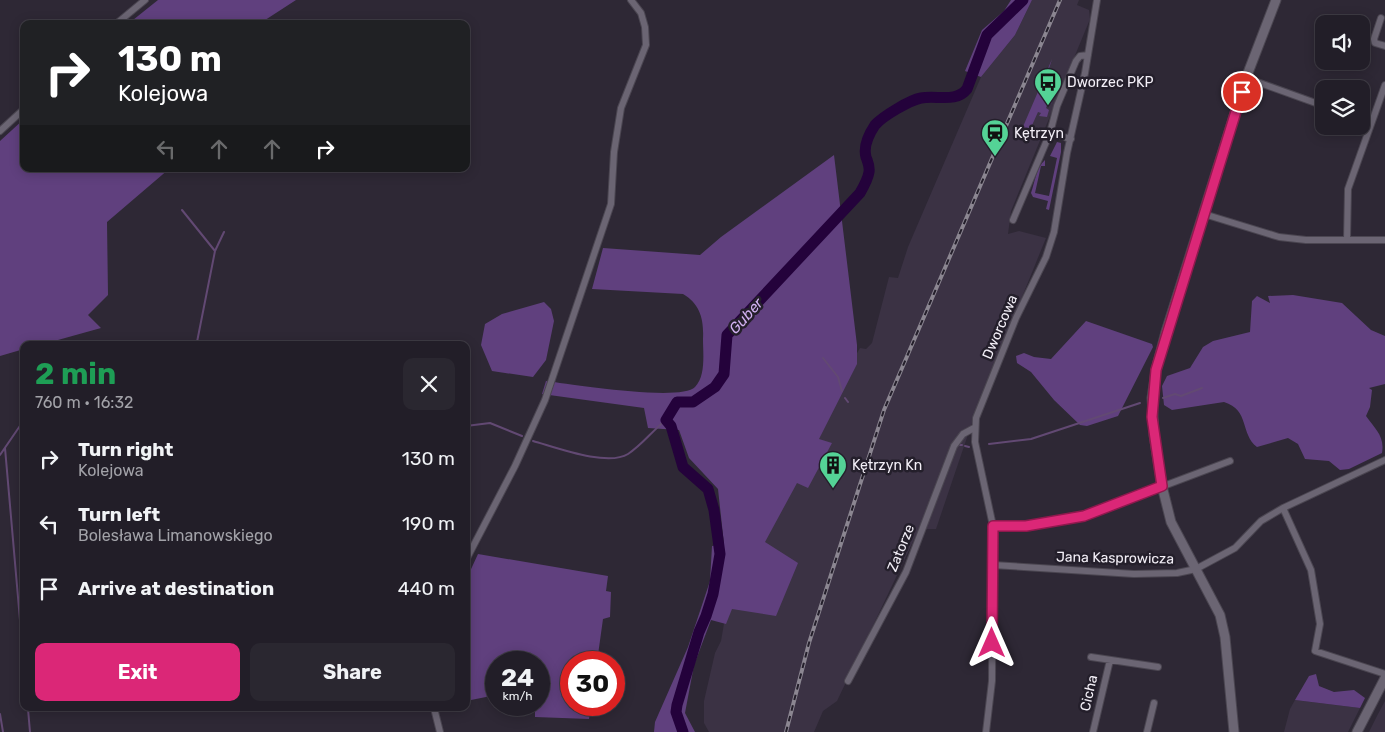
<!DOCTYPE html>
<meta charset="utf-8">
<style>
body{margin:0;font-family:Rubik,sans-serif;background:#2a2730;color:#f1f3f6;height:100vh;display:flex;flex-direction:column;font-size:19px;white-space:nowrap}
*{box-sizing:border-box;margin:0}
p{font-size:16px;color:#a2a2a8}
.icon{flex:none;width:28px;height:28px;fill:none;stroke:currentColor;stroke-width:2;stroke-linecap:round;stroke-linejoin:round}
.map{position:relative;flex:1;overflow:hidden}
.drawer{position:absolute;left:20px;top:341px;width:450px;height:370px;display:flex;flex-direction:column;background:#221e28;border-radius:10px;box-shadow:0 2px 12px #0003,0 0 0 1px #3f3c45}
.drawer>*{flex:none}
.banner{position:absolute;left:20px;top:20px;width:450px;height:152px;border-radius:10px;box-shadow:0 2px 12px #0003,0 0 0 1px #3f3c45;background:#202124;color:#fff;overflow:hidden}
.buttons{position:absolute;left:1315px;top:15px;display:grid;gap:10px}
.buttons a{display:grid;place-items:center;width:55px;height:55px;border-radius:10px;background:#221e28;box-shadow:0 2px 12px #0003,0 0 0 1px #3f3c45;font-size:25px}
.speed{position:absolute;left:485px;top:651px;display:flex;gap:10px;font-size:25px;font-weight:700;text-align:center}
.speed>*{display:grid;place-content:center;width:65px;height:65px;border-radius:50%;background:#221e28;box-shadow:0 2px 12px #0003,0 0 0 1px #3f3c45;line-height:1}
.speed small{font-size:12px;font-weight:400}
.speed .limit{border:8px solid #d22;background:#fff;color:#111}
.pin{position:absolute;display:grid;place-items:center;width:42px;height:42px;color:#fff;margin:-21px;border:2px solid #fff;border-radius:50%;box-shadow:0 1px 5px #0007}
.me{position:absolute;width:55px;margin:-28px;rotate:0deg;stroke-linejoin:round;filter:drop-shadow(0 0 4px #0008)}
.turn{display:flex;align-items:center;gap:18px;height:105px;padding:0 15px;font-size:22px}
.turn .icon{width:65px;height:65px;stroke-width:2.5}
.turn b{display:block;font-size:35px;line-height:42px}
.lanes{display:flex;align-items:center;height:48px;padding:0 15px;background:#0003;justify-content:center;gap:25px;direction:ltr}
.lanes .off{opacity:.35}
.round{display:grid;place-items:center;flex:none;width:52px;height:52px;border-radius:10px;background:#2a2730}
.summary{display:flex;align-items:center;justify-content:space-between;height:85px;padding:0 15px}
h1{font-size:30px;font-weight:700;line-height:38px;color:#1e9e55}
.primary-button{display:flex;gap:10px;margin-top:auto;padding:10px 15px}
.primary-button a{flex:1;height:58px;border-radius:10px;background:#db2777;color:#fff;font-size:20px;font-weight:700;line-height:58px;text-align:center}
.primary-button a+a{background:#2a2730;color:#f1f3f6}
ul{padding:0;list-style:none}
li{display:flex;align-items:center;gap:15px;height:65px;padding:0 15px}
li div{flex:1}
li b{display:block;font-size:19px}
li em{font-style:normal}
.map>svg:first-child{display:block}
.built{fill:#3b3244}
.green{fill:#60407e}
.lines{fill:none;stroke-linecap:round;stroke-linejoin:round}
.stream{stroke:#624973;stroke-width:2}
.river{stroke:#24023b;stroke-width:11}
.street-casing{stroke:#4b4651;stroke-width:8}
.secondary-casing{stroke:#4b4651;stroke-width:11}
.street{stroke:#6b6573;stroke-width:6}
.secondary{stroke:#6b6573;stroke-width:9}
.rail-casing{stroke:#8b8691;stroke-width:4}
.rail{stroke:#241f2b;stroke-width:2;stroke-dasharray:5.5;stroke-linecap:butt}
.route-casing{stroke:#8e194d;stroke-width:12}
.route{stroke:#db2777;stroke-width:9}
.labels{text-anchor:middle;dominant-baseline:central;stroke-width:5;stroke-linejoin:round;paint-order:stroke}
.poi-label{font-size:14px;fill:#f3eff7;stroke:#241f2b;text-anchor:start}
.street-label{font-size:14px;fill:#f3eff7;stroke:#241f2b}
.water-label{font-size:15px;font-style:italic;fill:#d2b2f2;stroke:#241f2b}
</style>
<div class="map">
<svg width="1385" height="732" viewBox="0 0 1385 732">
<rect width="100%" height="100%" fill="#2e2835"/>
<!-- built -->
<path class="built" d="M 1032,0 L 1079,0 L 1077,5 L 1089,10 L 1090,19 L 1011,211 L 1008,234 L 1019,231 L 1046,238 L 978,405 L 936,529 L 919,529 L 837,701 L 823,711 L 814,732 L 709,732 L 704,723 L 704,701 L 715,653 L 721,641 L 735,560 L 860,348 L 866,349 L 872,343 L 889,277 L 898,278 L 908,247 L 981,77 L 1015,35 Z
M 1295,700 L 1360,708 L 1348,732 L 1284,732 L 1290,709 Z
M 1385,701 L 1385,732 L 1369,732 L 1378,714 Z"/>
<!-- green -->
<path class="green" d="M 158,0 L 296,0 L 259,24 L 128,24 Z
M 1011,0 L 1032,0 L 1015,35 L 981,77 L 965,71 L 982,30 L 1004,11 Z
M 1052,59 L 1044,85 L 1048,87 L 1045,97 L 1048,98 L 1050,88 L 1056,91 L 1051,104 L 1048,103 L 1046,108 L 1049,110 L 1047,117 L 1039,116 L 1041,113 L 1038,112 L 1029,132 L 1022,129 Z
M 24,119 L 24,169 L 169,169 L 107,222 L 108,295 L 88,315 L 101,328 L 40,345 L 24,345 L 24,349 L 0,356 L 0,141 Z
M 1057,142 L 1061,143 L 1061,152 L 1049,210 L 1046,209 L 1048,201 L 1033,197 L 1031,193 C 1035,182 1036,168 1045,160 L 1045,166 L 1041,166 L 1035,193 L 1049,196 L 1057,158 L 1050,156 Z
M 834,155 L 857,345 L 857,364 L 819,439 L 832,443 L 808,488 L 797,483 L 765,542 L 798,563 L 776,616 L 732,609 L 726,624 L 711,620 L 694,665 L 685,713 L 695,732 L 654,732 L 655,722 L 688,647 L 710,581 L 712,546 L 724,544 L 718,489 L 689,458 L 679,430 L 648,428 L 644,408 L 542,394 L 546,381 C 570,384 681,402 695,387 C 706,376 703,353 703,339 C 704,319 700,304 683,294 L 592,289 L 603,248 L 700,255 L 721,237 Z
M 1293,295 L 1342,303 L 1371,330 L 1385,336 L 1385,384 L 1369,388 L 1372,390 L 1370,407 L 1366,416 C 1375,429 1385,436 1382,453 L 1349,469 L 1340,470 L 1329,461 L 1305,459 L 1298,444 L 1288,438 L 1257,447 C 1240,434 1250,410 1224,402 L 1172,410 L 1164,405 L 1162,386 L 1167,376 L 1190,368 L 1203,347 L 1213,341 L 1250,332 L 1252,301 L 1257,296 L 1270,303 L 1268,296 Z
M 544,302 L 551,309 L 554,321 L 546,360 L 533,377 L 492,371 L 481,345 L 485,324 L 502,314 Z
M 1086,321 L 1152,344 L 1153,347 L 1118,416 L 1087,426 L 1080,425 L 1054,400 L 1031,372 L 1017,363 L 1016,356 L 1024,353 L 1034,357 L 1051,359 Z
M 478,554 L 608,576 L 606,591 L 611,592 L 610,617 L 603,619 L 597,662 L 571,662 L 571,705 L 591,705 L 589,719 L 535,717 L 535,705 L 539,705 L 539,662 L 496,662 L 496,695 L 466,701 L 466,580 Z
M 1316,674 L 1319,686 L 1334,692 L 1354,690 L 1365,698 L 1360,708 L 1295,700 L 1309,676 Z"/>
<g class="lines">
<!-- stream -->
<path class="stream" d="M 182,210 L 215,251
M 197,342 L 215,251 L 224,232
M 101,345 L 106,345
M 823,358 L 838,377 L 842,391
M 845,398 L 848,402
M 1163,398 L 1175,394 L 1181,396 L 1202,388
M 466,426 L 490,423 L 522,436
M 533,441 C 555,447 607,467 628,454 C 642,445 653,430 666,420
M 989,444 L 1031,439 L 1140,403
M 960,445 L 962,445
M 965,446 L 969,447
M 5,448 L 24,666
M 0,455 L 24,420
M 28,709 L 30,732
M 0,714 L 3,732"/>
<!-- river -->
<path class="river" d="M 683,732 L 676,712 L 677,705 L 699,632 L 706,616 L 713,594 L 720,554 L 714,510 L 708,489 L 683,467 L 671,426 L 666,420 L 677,402 L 693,402 L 715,387 L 724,374 L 727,335 L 860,193 C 864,186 868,179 869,172 C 870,166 868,163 866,157 C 863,146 869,134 875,125 C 883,116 910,100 921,98 C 937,95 956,103 967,89 L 987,35 L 1023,0"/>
<!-- street casing -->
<g class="street-casing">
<path id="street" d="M 1381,18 L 1374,39 L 1375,43 L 1385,46
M 116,24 L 145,0
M 1246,78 L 1324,106
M 1361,120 L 1371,124
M 0,131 L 24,109
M 1050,133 L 1071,139
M 1204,214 L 1279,237 L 1306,240 L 1385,240
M 1013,220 L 1050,133 L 1057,106 L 1076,61 L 1080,56 L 1088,55
M 1347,240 L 1348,189 L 1385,85
M 1283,508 L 1311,570 L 1320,624 L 1315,651 L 1385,674
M 993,526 L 1026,526 L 1084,516 L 1230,461
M 466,560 L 515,466 L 545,400 L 611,204 L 614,152 L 621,108 L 646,45 L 645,27 L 641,13 L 631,0
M 993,565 L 1134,574 L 1177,573 L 1196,569 L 1235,548 L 1261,521 L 1283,508 L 1385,460
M 1091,657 L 1158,667
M 848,681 L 906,572 L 954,446 L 963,434 L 974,428
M 434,708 L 440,732
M 986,732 L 992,681 L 993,526 L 975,442 L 976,418 L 1016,318 L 1046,257 L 1054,232 L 1067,153 L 1085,73 L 1097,0
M 1093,732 L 1110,660
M 1147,732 L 1154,703"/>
</g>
<!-- secondary casing -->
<g class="secondary-casing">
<path id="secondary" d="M 1234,732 L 1225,637 L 1220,615 L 1171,522 L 1162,486 L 1154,435 L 1152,398 L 1156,370 L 1166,332 L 1246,78 L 1276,0
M 1357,732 L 1385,678"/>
</g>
<!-- street -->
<use href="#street" class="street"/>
<!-- secondary -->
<use href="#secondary" class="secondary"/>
<!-- rail casing -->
<g class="rail-casing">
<path id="rail" d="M 786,732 L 809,643 L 884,410 L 1060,0"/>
</g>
<!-- rail -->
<use href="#rail" class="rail"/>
</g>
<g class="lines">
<!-- route casing -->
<g class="route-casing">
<path id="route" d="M 992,643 L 993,526 L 1026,526 L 1084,516 L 1162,486 L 1152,417 L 1156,370 L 1242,92"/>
</g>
<!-- route -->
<use href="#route" class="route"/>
</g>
<!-- icons -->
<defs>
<g id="bus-pin" transform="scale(1.4375)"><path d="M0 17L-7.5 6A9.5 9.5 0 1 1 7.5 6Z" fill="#54d396" stroke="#241f2b"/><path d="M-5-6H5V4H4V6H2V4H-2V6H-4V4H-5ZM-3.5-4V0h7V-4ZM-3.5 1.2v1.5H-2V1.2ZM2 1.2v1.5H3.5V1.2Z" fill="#111"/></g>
<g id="station-pin" transform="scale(1.4375)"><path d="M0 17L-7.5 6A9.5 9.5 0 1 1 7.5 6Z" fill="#54d396" stroke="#241f2b"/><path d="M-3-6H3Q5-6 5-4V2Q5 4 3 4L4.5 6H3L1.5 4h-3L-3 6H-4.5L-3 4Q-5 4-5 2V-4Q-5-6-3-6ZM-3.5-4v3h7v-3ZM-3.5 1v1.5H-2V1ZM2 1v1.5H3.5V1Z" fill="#111"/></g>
<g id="building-pin" transform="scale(1.4375)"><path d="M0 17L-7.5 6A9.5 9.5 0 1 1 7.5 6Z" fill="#54d396" stroke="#241f2b"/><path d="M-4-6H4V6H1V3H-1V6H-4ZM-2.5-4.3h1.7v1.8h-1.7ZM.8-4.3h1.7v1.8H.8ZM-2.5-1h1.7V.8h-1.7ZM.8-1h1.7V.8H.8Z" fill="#111"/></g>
</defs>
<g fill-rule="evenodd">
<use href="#bus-pin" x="1048" y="82"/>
<use href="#station-pin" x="995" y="133"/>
<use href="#building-pin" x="833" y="465"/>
</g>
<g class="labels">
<!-- poi labels -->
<g class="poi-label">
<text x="1067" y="82">Dworzec PKP</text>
<text x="1014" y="133">Kętrzyn</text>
<text x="852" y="465">Kętrzyn Kn</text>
</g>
<!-- street labels -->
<g class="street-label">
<text transform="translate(1000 327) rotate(-67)">Dworcowa</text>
<text transform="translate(901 548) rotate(-68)">Zatorze</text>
<text transform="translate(1115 558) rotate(1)">Jana Kasprowicza</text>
<text transform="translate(1089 693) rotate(-77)">Cicha</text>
</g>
<!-- water labels -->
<g class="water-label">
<text transform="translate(746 316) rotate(-48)">Guber</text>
</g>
</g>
</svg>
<div class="buttons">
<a><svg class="icon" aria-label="sound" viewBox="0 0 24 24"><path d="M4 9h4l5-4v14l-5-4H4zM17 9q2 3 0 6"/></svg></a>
<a><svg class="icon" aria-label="layers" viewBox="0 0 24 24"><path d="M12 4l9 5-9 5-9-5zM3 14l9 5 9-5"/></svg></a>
</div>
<div class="speed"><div>24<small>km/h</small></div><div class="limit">30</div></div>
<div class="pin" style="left:1242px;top:92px;background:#d93025"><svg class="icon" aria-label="arrive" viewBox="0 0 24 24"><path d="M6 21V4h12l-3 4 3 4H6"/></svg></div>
<svg class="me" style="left:992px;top:643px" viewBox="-20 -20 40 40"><path d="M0-17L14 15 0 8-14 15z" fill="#db2777" stroke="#fff" stroke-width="4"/></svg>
<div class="banner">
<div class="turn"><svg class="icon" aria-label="right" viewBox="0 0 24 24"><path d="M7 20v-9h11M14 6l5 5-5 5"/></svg><div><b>130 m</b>Kolejowa</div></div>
<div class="lanes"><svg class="icon off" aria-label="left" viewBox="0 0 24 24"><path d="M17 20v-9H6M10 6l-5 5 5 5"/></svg><svg class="icon off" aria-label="ahead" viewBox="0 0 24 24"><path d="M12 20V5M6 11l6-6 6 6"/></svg><svg class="icon off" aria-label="ahead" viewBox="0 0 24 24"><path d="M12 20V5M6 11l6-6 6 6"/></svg><svg class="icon" aria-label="right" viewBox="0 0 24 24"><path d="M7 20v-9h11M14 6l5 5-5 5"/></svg></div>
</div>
<section class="drawer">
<div class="summary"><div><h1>2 min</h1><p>760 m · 16:32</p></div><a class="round"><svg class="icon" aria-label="close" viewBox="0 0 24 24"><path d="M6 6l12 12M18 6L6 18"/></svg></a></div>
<ul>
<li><svg class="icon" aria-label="right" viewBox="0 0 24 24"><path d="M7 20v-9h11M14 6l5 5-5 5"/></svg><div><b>Turn right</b><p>Kolejowa</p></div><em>130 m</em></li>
<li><svg class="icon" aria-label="left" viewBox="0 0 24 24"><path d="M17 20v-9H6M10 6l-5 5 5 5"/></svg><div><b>Turn left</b><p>Bolesława Limanowskiego</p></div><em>190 m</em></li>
<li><svg class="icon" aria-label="arrive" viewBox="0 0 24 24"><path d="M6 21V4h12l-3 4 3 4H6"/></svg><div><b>Arrive at destination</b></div><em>440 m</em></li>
</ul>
<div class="primary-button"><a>Exit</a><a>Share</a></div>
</section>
</div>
